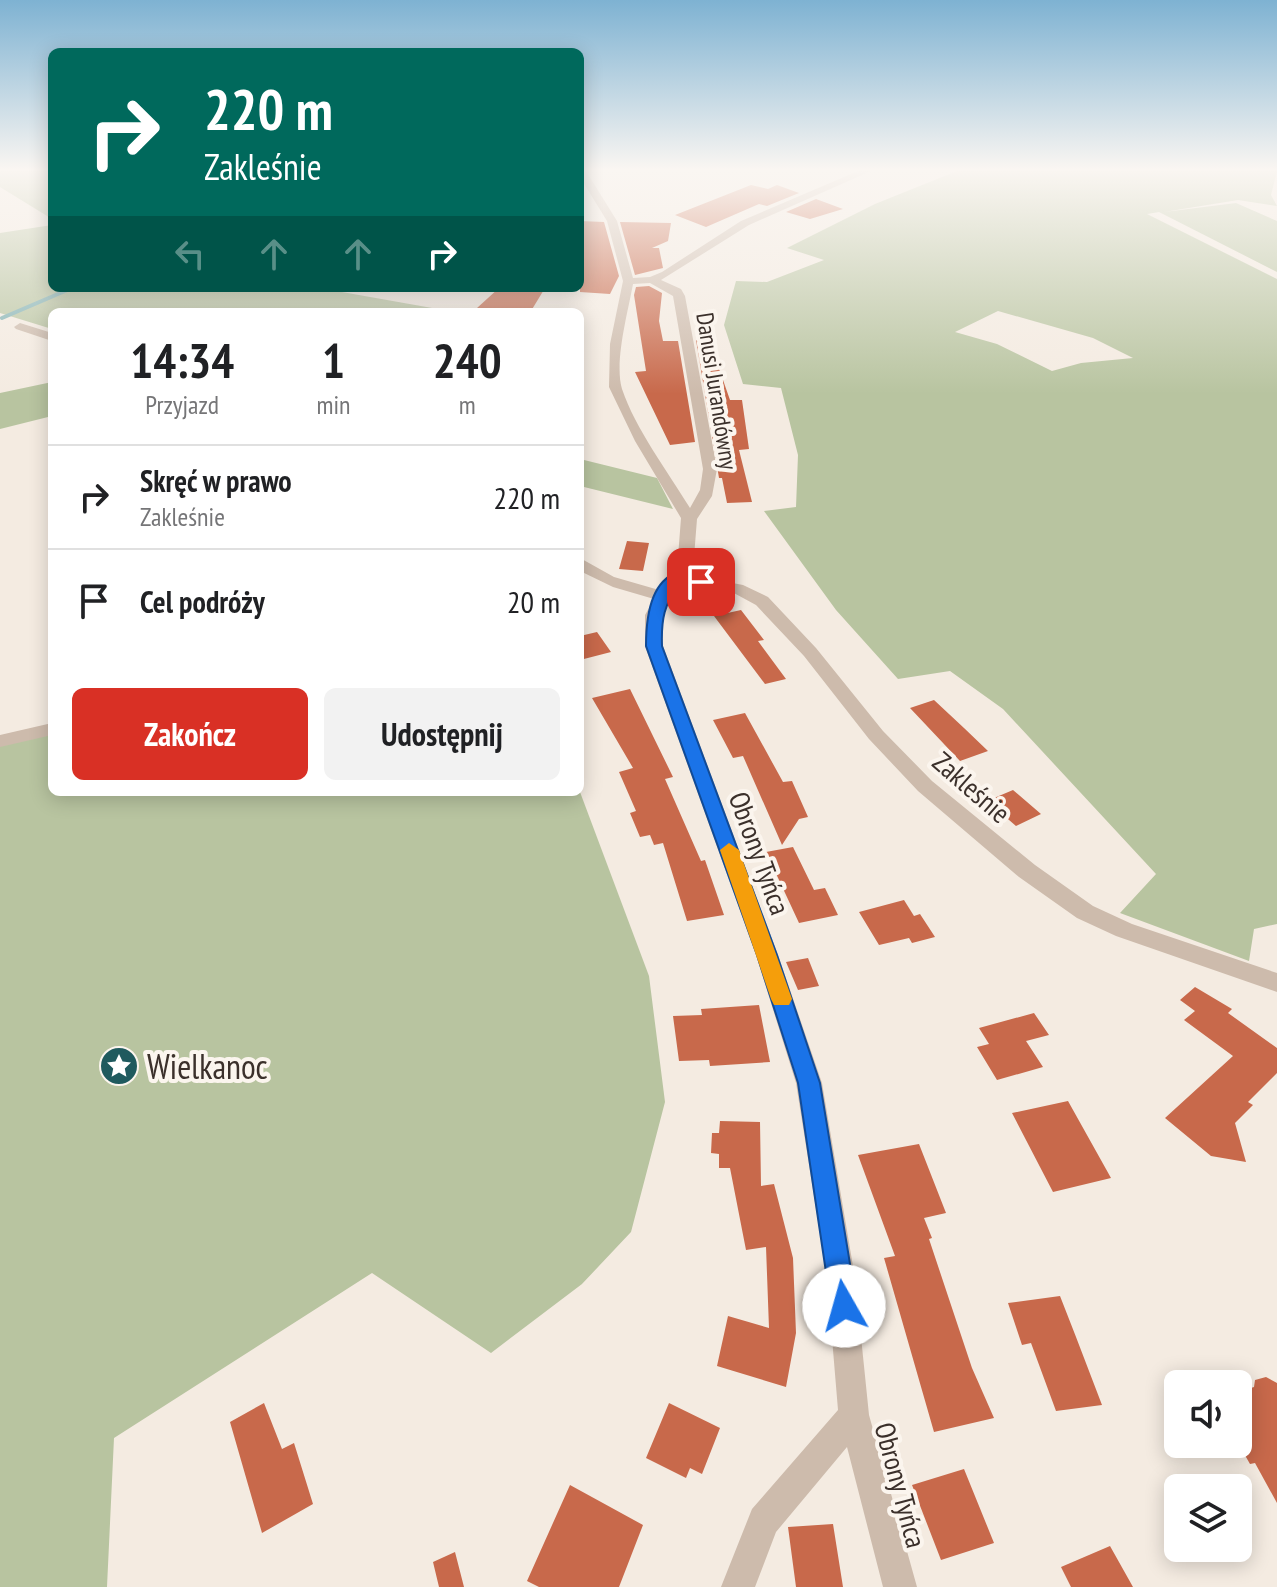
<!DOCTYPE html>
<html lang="pl">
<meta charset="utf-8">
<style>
body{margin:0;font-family:"PT Sans Narrow",sans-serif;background:#f2f2f2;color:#202124;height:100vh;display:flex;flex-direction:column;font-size:30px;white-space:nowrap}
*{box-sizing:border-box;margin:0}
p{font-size:26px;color:#757577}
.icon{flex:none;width:44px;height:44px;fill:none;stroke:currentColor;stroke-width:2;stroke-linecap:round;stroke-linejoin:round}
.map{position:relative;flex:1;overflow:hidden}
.panel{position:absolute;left:48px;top:308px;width:536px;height:488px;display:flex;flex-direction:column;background:#fff;border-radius:12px;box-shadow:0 4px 20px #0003}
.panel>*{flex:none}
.guide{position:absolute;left:48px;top:48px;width:536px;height:244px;border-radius:12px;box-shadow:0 4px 20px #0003;background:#00695c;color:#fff;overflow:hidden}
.fabs{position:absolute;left:1164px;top:1370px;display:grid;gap:16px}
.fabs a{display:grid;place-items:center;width:88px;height:88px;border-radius:12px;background:#fff;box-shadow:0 4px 20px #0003;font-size:40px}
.pin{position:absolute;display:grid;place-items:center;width:68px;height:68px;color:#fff;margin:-34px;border-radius:16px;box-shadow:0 4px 12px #0006}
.me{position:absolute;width:88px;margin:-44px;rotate:353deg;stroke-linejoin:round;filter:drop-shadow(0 0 6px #0008)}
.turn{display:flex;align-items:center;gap:28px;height:168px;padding:0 24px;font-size:36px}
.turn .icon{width:104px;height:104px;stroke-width:2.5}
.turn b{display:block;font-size:56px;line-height:68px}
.lanes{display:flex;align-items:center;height:76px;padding:0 24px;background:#0003;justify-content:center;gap:40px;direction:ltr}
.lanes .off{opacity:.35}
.eta{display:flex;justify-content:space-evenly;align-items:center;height:136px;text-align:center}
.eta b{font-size:48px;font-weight:600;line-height:56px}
.cta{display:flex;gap:16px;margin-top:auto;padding:16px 24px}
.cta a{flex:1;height:92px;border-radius:12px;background:#d93025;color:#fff;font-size:32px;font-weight:600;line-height:92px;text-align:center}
.cta a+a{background:#f2f2f2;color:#202124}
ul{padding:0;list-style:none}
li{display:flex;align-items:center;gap:24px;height:104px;padding:0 24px;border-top:2px solid #e0e0e0}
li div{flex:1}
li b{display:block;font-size:30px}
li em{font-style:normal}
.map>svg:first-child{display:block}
.green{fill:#b8c4a0;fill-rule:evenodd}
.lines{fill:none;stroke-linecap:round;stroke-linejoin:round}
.stream{stroke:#7fb0b2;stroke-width:4}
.building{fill:#c8694b}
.minor{fill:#cdbbac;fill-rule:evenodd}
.route{fill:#1a73e8;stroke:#114b97;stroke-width:2}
.slow{fill:#f59e0b}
.labels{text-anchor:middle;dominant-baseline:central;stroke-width:8;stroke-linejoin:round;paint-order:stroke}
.far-street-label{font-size:24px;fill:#3b302b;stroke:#fbf5ee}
.street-label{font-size:28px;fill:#3b302b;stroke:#fbf5ee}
.near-poi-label{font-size:34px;fill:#3b302b;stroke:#fbf5ee;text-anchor:start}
</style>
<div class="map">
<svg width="1277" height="1587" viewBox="0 0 1277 1587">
<rect width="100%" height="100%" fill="#f4ebe1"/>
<!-- green -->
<path class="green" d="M 0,171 L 52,171 L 52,219 L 0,187 Z
M 957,171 L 1277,171 L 1271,195 L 1277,206 L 1238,200 L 1164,212 L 1236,203 L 1277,221 L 1277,272 L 1159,212 L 1147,214 L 1277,279 L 1277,924 L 1254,929 L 1249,961 L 1120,913 L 1156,874 L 1003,709 L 950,671 L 898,679 L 836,610 L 764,511 L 796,507 L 798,455 L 781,388 L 743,384 L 724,325 L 736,281 L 767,282 L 824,260 L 787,248 L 875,204 ZM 998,311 L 1093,338 L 1133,358 L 1081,363 L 1052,371 L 997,344 L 955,332 Z
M 52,225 L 52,288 L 345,288 L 342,292 L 449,311 L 52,312 L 52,329 L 0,313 L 0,233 Z
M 52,382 L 52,416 L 0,429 L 0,393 Z
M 580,459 L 657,478 L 673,509 L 580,486 Z
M 52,732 L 52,792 L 580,792 L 649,976 L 665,1102 L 631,1232 L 582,1284 L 491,1353 L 372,1273 L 114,1438 L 107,1587 L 0,1587 L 0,744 Z"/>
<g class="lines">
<!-- stream -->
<path class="stream" d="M 2,318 L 72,288"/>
</g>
<!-- building -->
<path class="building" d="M 751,185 L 768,189 L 777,185 L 799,193 L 767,206 L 759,204 L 706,227 L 675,215 Z
M 816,199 L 843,209 L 810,219 L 786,212 Z
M 580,221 L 604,222 L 619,276 L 610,294 L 580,292 Z
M 620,222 L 671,223 L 668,241 L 652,248 L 659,248 L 663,268 L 635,275 Z
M 649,286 L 662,293 L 659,321 L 663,341 L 678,341 L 695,442 L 670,445 L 635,372 L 646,371 L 634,295 L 636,287 Z
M 499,288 L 545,288 L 531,311 L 477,308 Z
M 696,340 L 709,340 L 730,400 L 742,400 L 749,449 L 739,450 L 752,502 L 727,503 L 722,478 L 719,478 Z
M 627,541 L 649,543 L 643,571 L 619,569 Z
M 741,610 L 764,640 L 758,641 L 786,679 L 765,684 L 714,616 Z
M 597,632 L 611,652 L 580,660 L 580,636 Z
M 630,689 L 673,777 L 665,779 L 701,861 L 705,860 L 724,915 L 687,921 L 663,843 L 654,845 L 650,835 L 640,837 L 630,813 L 636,811 L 619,772 L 633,768 L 592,698 Z
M 934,700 L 964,728 L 988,751 L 960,761 L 910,708 Z
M 745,713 L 783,782 L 792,781 L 808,817 L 799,819 L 782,845 L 743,756 L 733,758 L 713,720 Z
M 1013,790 L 1041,814 L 1016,826 L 987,801 Z
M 793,847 L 814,890 L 825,888 L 838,915 L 799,923 L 766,852 Z
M 904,900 L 914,916 L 920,914 L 935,937 L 912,943 L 909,938 L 879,945 L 859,912 Z
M 808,958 L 819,986 L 798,990 L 786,962 Z
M 1195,987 L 1232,1009 L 1228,1013 L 1277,1048 L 1277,1073 L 1248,1102 L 1253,1105 L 1235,1123 L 1246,1162 L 1211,1156 L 1165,1118 L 1233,1056 L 1184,1020 L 1195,1011 L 1180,1000 Z
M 759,1005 L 770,1062 L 710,1066 L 709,1060 L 679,1061 L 673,1016 L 702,1015 L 701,1009 Z
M 1034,1013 L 1049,1035 L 1026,1041 L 1043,1067 L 997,1080 L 977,1047 L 989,1044 L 979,1028 Z
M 1068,1101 L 1111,1178 L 1053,1192 L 1012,1113 Z
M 720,1121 L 760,1122 L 761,1186 L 774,1184 L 793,1258 L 796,1333 L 786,1387 L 717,1366 L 728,1316 L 769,1328 L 766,1247 L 746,1250 L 730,1168 L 719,1168 L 719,1154 L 711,1153 L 712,1133 L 719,1133 Z
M 919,1144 L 946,1213 L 924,1218 L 932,1238 L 929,1239 L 972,1368 L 994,1418 L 934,1432 L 884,1258 L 895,1256 L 858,1155 Z
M 1060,1296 L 1076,1337 L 1102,1405 L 1056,1411 L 1031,1343 L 1022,1345 L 1008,1303 Z
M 1266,1377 L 1277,1383 L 1277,1503 L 1255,1463 L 1250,1464 L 1238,1443 L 1238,1392 L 1254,1387 L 1255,1380 Z
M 264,1403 L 282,1449 L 294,1443 L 313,1504 L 262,1533 L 230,1422 Z
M 669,1403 L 720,1428 L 702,1474 L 690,1468 L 686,1478 L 646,1458 Z
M 964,1469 L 994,1543 L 941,1560 L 912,1485 Z
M 570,1485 L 643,1525 L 619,1587 L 539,1587 L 527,1581 Z
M 833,1524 L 843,1587 L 796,1587 L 788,1527 Z
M 1110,1546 L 1133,1587 L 1071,1587 L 1061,1567 Z
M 455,1552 L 464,1587 L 439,1587 L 433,1562 Z"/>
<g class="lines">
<!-- minor -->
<path class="minor" d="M 580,171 L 586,171 L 617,221 L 633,278 L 650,277 L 662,272 L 741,221 L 858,171 L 871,171 L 749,225 L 661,280 L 681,289 L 685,296 L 717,469 L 712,496 L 697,519 L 694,557 L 685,574 L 743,585 L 768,597 L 816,648 L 883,731 L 932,781 L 1035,865 L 1093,906 L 1132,924 L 1277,973 L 1277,992 L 1116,936 L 1077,918 L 1019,877 L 918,791 L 869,739 L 804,656 L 756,605 L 732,592 L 680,583 L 661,615 L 663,646 L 778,955 L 822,1083 L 855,1278 L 869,1415 L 917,1587 L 883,1587 L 847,1447 L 776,1532 L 755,1587 L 721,1587 L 752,1509 L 838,1410 L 827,1278 L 796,1083 L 756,955 L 645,646 L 645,615 L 654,599 L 613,587 L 580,571 L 580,558 L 614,577 L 659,590 L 678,557 L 681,518 L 635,441 L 609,387 L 610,344 L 623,281 L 607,221 L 580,177 ZM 650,283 L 673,296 L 703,469 L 700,490 L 690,508 C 668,472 635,428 622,389 C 614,362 628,312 633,284 Z
M 20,323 L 52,333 L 52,341 L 16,329 L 14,327 Z
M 52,723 L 52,735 L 0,747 L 0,735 Z"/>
</g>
<!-- sky -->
<linearGradient id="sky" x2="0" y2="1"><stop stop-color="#7eb2d2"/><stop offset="0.43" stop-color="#faf6f2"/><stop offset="1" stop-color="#faf6f2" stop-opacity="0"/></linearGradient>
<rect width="1277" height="394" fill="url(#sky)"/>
<!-- route -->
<path class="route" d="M 676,573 L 708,582 L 701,586 L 680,582 C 664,605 661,619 662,646 L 777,955 L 820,1083 L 857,1306 L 853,1315 L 844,1319 L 835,1315 L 831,1306 L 798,1083 L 757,955 L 646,646 C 646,621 649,583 676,573 Z"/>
<!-- slow -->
<path class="slow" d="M 729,843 L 739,850 L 792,999 L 789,1005 L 774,1005 L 771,999 L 720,850 Z"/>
<!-- icons -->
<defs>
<g id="sight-disc" transform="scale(2)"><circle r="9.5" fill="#1f5a5e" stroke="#fbf5ee"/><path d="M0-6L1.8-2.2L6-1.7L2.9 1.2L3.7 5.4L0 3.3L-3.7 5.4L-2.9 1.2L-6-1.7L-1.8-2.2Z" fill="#fff"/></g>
</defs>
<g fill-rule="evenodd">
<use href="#sight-disc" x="119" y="1066"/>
</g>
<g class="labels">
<!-- far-street labels -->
<g class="far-street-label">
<text transform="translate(717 391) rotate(81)">Danusi Jurandówny</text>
</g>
<!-- street labels -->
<g class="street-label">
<text transform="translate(972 787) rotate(41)">Zakleśnie</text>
<text transform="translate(760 853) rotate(70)">Obrony Tyńca</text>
<text transform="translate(901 1485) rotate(75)">Obrony Tyńca</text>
</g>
<!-- near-poi labels -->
<g class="near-poi-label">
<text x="147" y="1066">Wielkanoc</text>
</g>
</g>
</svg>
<div class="fabs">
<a><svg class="icon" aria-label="sound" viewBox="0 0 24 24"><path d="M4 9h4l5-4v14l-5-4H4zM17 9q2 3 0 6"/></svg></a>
<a><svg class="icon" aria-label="layers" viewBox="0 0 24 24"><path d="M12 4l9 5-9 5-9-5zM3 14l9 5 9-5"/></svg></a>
</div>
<div class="pin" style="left:701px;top:582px;background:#d93025"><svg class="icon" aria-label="arrive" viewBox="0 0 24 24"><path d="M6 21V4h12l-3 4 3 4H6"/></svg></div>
<svg class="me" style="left:844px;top:1306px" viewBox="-20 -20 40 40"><circle r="19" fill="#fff"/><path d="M0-13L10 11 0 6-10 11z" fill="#1a73e8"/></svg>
<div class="guide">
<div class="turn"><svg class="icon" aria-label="right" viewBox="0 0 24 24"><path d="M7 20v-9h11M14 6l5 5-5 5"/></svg><div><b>220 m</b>Zakleśnie</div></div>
<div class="lanes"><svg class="icon off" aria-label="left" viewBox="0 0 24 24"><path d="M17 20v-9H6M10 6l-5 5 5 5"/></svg><svg class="icon off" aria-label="ahead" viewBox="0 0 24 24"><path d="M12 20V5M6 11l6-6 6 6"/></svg><svg class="icon off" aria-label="ahead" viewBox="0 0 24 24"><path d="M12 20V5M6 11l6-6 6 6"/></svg><svg class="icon" aria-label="right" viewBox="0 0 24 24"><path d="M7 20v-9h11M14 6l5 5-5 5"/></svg></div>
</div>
<section class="panel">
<div class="eta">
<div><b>14:34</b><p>Przyjazd</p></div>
<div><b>1</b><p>min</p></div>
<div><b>240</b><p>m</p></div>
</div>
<ul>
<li><svg class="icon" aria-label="right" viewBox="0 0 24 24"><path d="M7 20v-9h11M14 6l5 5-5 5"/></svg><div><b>Skręć w prawo</b><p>Zakleśnie</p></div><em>220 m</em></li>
<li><svg class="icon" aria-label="arrive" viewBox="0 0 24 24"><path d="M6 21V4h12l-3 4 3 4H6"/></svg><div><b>Cel podróży</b></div><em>20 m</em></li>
</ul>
<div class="cta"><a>Zakończ</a><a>Udostępnij</a></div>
</section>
</div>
